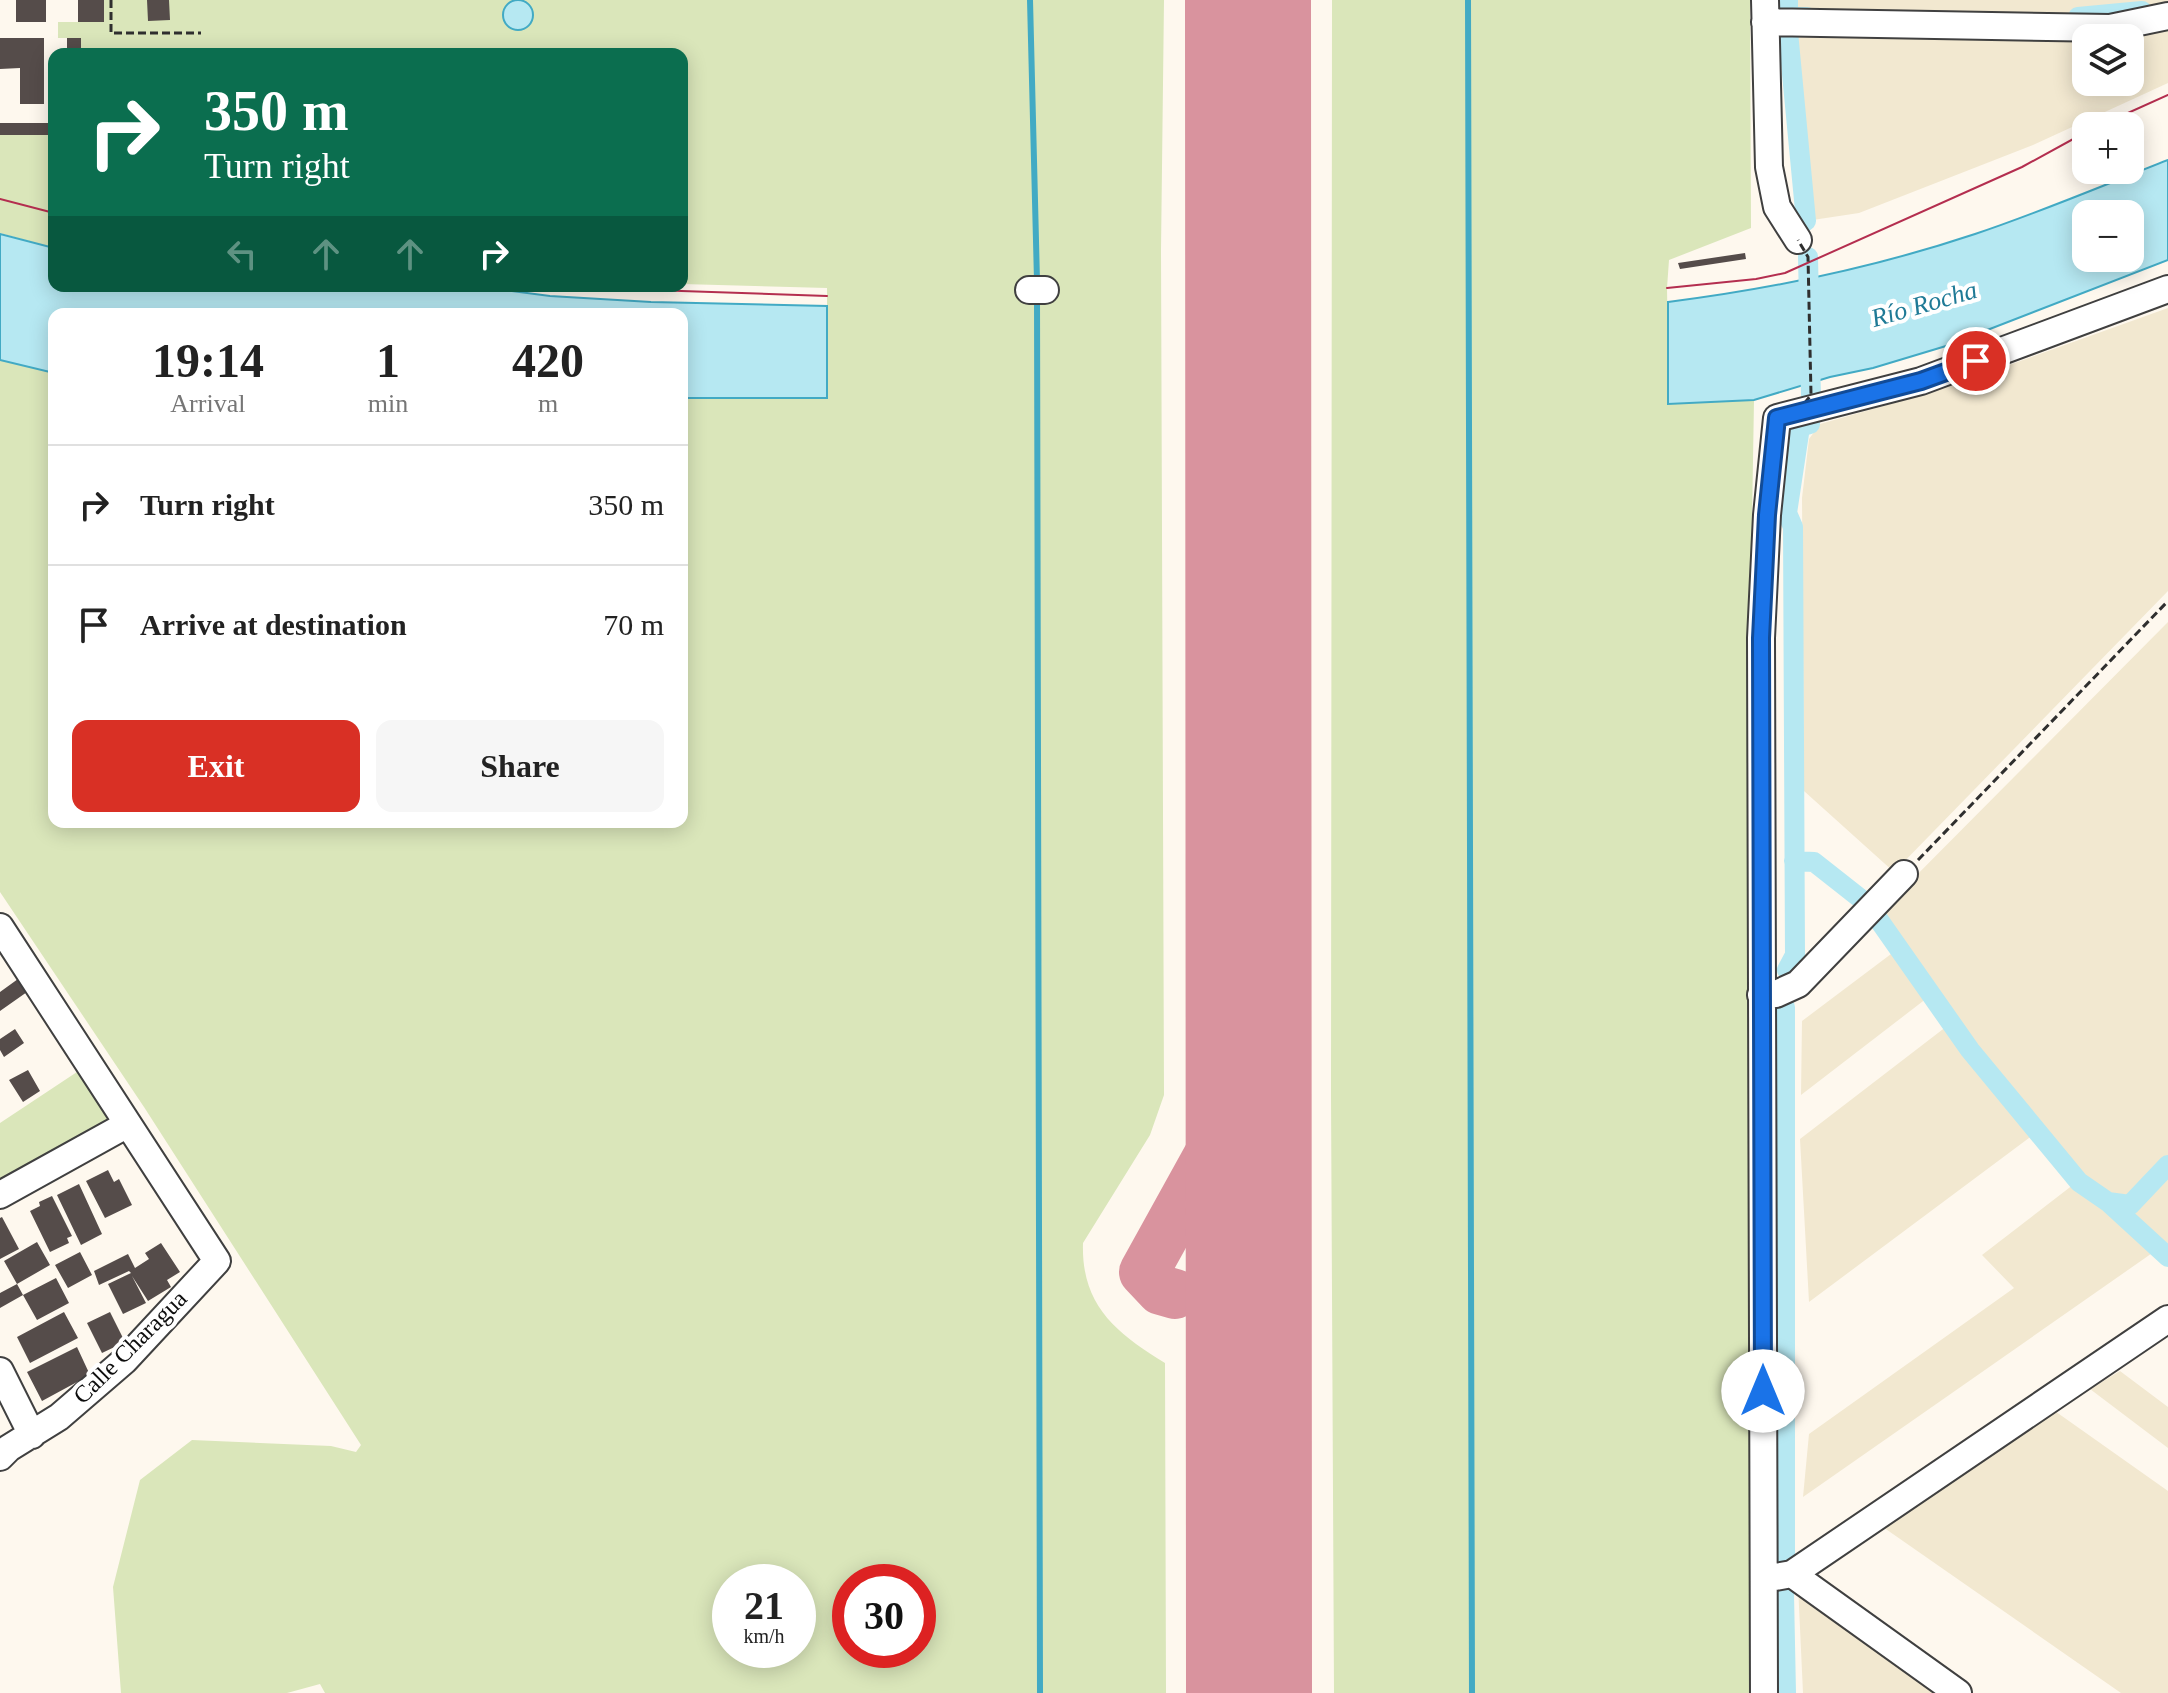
<!DOCTYPE html>
<meta charset="utf-8">
<style>
body{margin:0;font-family:"Times New Roman",serif;background:#f6f6f6;color:#222;height:100vh;display:flex;flex-direction:column;font-size:30px;white-space:nowrap}
*{box-sizing:border-box;margin:0}
p{font-size:26px;color:#767676}
.icon{flex:none;width:44px;height:44px;fill:none;stroke:currentColor;stroke-width:2;stroke-linecap:round;stroke-linejoin:round}
.map{position:relative;flex:1;overflow:hidden}
.drawer{position:absolute;left:48px;top:308px;width:640px;height:520px;display:flex;flex-direction:column;background:#fff;border-radius:16px;box-shadow:0 4px 20px #0003}
.drawer>*{flex:none}
.top-card{position:absolute;left:48px;top:48px;width:640px;height:244px;border-radius:16px;box-shadow:0 4px 20px #0003;background:#0b6e4f;color:#fff;overflow:hidden}
.buttons{position:absolute;left:2072px;top:24px;display:grid;gap:16px}
.buttons a{display:grid;place-items:center;width:72px;height:72px;border-radius:16px;background:#fff;box-shadow:0 4px 20px #0003;font-size:40px}
.speed{position:absolute;left:712px;top:1564px;display:flex;gap:16px;font-size:40px;font-weight:700;text-align:center}
.speed>*{display:grid;place-content:center;width:104px;height:104px;border-radius:50%;background:#fff;box-shadow:0 4px 20px #0003;line-height:1}
.speed small{font-size:20px;font-weight:400}
.speed .limit{border:12px solid #d22;background:#fff;color:#111}
.pin{position:absolute;display:grid;place-items:center;width:68px;height:68px;color:#fff;margin:-34px;border:4px solid #fff;border-radius:50%;box-shadow:0 2px 8px #0007}
.me{position:absolute;width:88px;margin:-44px;rotate:0deg;stroke-linejoin:round;filter:drop-shadow(0 0 6px #0008)}
.turn{display:flex;align-items:center;gap:28px;height:168px;padding:0 24px;font-size:36px}
.turn .icon{width:104px;height:104px;stroke-width:2.5}
.turn b{display:block;font-size:56px;line-height:68px}
.lanes{display:flex;align-items:center;height:76px;padding:0 24px;background:#0003;justify-content:center;gap:40px;direction:ltr}
.lanes .off{opacity:.35}
.eta{display:flex;justify-content:space-evenly;align-items:center;height:136px;text-align:center}
.eta b{font-size:48px;font-weight:700;line-height:56px}
.cta{display:flex;gap:16px;margin-top:auto;padding:16px 24px}
.cta a{flex:1;height:92px;border-radius:16px;background:#d93025;color:#fff;font-size:32px;font-weight:700;line-height:92px;text-align:center}
.cta a+a{background:#f6f6f6;color:#222}
ul{padding:0;list-style:none}
li{display:flex;align-items:center;gap:24px;height:120px;padding:0 24px;border-top:2px solid #e0e0e0}
li div{flex:1}
li b{display:block;font-size:30px}
li em{font-style:normal}
.map>svg:first-child{display:block}
.farmland{fill:#f2e8d0}
.green{fill:#dae6ba;fill-rule:evenodd}
.water{fill:#b6e8f2;stroke:#42aac4;stroke-width:2;fill-rule:evenodd}
.lines{fill:none;stroke-linecap:round;stroke-linejoin:round}
.stream{stroke:#42aac4;stroke-width:6}
.canal{stroke:#b6e8f2;stroke-width:20}
.taxiway{stroke:#d9939e;stroke-width:50}
.runway{stroke:#d9939e;stroke-width:126}
.building{fill:#554c4a}
.minor-casing{stroke:#404040;stroke-width:30}
.path{stroke:#2f2f2f;stroke-width:3;stroke-dasharray:8 4;stroke-linecap:butt}
.minor{stroke:#fff;stroke-width:26}
.tram{stroke:#b42e4f;stroke-width:2}
.path-bridge{stroke:#2f2f2f;stroke-width:3;stroke-dasharray:8 4;stroke-linecap:butt}
.route-casing{stroke:#114b97;stroke-width:20}
.route{stroke:#1a73e8;stroke-width:14}
.labels{text-anchor:middle;dominant-baseline:central;stroke-width:8;stroke-linejoin:round;paint-order:stroke}
.street-label{font-size:24px;fill:#0d0d0d;stroke:#fff}
.water-label{font-size:26px;font-style:italic;fill:#1f7a96;stroke:#fff}
</style>
<div class="map">
<svg width="2168" height="1693" viewBox="0 0 2168 1693">
<rect width="100%" height="100%" fill="#fef8ee"/>
<!-- farmland -->
<path class="farmland" d="M 1788,0 L 2168,0 L 2168,5 L 2141,11 L 2084,17 L 1788,17 Z
M 2168,28 L 2168,83 L 2033,145 L 1859,213 L 1806,221 L 1788,32 L 2086,40 L 2086,82 L 2130,82 L 2130,38 L 2108,38 Z
M 2168,308 L 2168,591 L 1894,872 L 1804,791 L 1802,498 L 1809,439 L 1820,424 L 1908,399 L 1998,369 Z
M 2168,622 L 2168,1257 L 2158,1249 L 1803,1497 L 1809,1434 L 2014,1288 L 1982,1255 L 2078,1181 L 2037,1132 L 1809,1302 L 1800,1139 L 1951,1023 L 1931,995 L 1801,1095 L 1802,1021 L 1899,948 L 1876,916 Z
M 2120,1371 L 2168,1407 L 2168,1448 L 2090,1389 Z
M 2052,1409 L 2168,1491 L 2168,1693 L 2121,1693 L 1880,1525 Z
M 1798,1585 L 1951,1693 L 1803,1693 Z"/>
<!-- green -->
<path class="green" d="M 104,0 L 1164,0 L 1161,250 L 1164,1095 L 1150,1135 L 1083,1243 C 1081,1305 1116,1333 1165,1363 L 1166,1693 L 325,1693 L 320,1684 L 287,1693 L 121,1693 L 113,1587 L 140,1480 L 192,1440 L 331,1446 L 356,1452 L 361,1445 L 144,1107 L 0,892 L 0,360 L 54,373 L 54,822 L 682,822 L 682,398 L 827,398 L 827,288 L 682,284 L 682,54 L 81,54 L 81,38 L 58,38 L 58,22 L 104,22 ZM 730,1582 L 798,1582 L 798,1650 L 730,1650 ZM 850,1582 L 918,1582 L 918,1650 L 850,1650 Z
M 1332,0 L 1750,0 L 1751,228 L 1669,260 L 1667,288 L 1669,403 L 1754,400 L 1748,764 L 1752,1693 L 1334,1693 L 1331,1094 Z
M 0,135 L 54,135 L 54,248 L 0,233 Z
M 80,1070 L 109,1120 L 0,1183 L 0,1123 Z"/>
<!-- water -->
<path class="water" d="M503 15a15 15 0 1 1 30 0a15 15 0 1 1-30 0Z
M 2168,160 L 2168,260 L 1946,346 L 1873,368 L 1830,377 L 1754,400 L 1668,404 L 1668,302 C 1771,289 1876,267 1975,234 C 2041,212 2104,185 2168,160 ZM 2086,214 L 2130,214 L 2130,258 L 2086,258 Z
M 0,234 L 54,248 L 54,286 L 474,286 L 550,296 L 651,302 L 827,306 L 827,398 L 682,398 L 682,314 L 54,314 L 54,373 L 0,360 Z"/>
<g class="lines">
<!-- stream -->
<path class="stream" d="M 1030,0 L 1037,281
M 1468,0 L 1472,1693
M 1037,297 L 1040,1693"/>
<!-- canal -->
<path class="canal" d="M 1788,0 L 1788,17 L 1807,17
M 2078,17 L 2142,11
M 1788,32 L 1806,221
M 1808,257 L 1809,303
M 1810,359 L 1811,395
M 1794,861 L 1814,862 L 1861,899
M 1876,916 L 1970,1050 L 2079,1182 L 2108,1202 L 2130,1205 L 2168,1165
M 1787,970 L 1795,955 L 1793,527 L 1787,513 L 1800,427 L 1810,424
M 1785,1007 L 1785,1373
M 2108,1202 L 2168,1257
M 1785,1556 L 1785,1404
M 1784,1594 L 1786,1693"/>
<!-- taxiway -->
<path class="taxiway" d="M 1175,1294 L 1161,1290 L 1144,1272 L 1248,1084"/>
<!-- runway -->
<path class="runway" d="M 1248,0 L 1249,1693"/>
</g>
<!-- building -->
<path class="building" d="M 16,0 L 46,0 L 46,22 L 16,22 Z
M 78,0 L 104,0 L 104,22 L 78,22 Z
M 147,0 L 169,0 L 170,20 L 148,21 Z
M 0,38 L 44,38 L 44,104 L 20,104 L 20,68 L 0,69 Z
M 67,38 L 81,38 L 81,54 L 67,54 Z
M 0,123 L 54,123 L 54,135 L 0,135 Z
M 1745,253 L 1746,259 L 1680,269 L 1678,263 Z
M 18,979 L 27,992 L 0,1011 L 0,992 Z
M 15,1029 L 24,1043 L 4,1057 L 0,1050 L 0,1039 Z
M 28,1070 L 40,1091 L 23,1102 L 9,1080 Z
M 108,1170 L 114,1182 L 119,1179 L 132,1205 L 105,1218 L 86,1181 Z
M 79,1184 L 102,1234 L 81,1245 L 57,1195 Z
M 52,1196 L 72,1236 L 67,1238 L 69,1243 L 50,1252 L 30,1211 L 40,1206 L 39,1202 Z
M 2,1217 L 19,1249 L 0,1259 L 0,1218 Z
M 37,1242 L 50,1265 L 17,1284 L 23,1295 L 0,1308 L 0,1293 L 17,1284 L 4,1261 Z
M 161,1243 L 180,1272 L 167,1280 L 171,1287 L 148,1301 L 132,1276 L 146,1303 L 123,1314 L 108,1284 L 131,1273 L 129,1271 L 99,1285 L 94,1271 L 128,1254 L 135,1268 L 149,1259 L 145,1253 Z
M 80,1252 L 92,1275 L 68,1288 L 55,1265 Z
M 56,1278 L 69,1303 L 37,1320 L 23,1295 Z
M 64,1312 L 78,1338 L 30,1363 L 17,1337 Z
M 110,1312 L 125,1342 L 102,1353 L 87,1323 Z
M 77,1347 L 90,1375 L 42,1401 L 27,1372 Z"/>
<g class="lines">
<!-- minor casing -->
<g class="minor-casing">
<path id="minor" d="M 1765,0 L 1769,167 L 1777,207 L 1798,240
M 1765,22 L 2110,28 L 2168,16
M 1029,290 L 1045,290
M 0,927 L 217,1261 L 124,1361 L 59,1417 L 9,1448 L 0,1457
M 1761,995 L 1776,994 L 1798,984 L 1904,874
M 0,1195 L 128,1124
M 0,1371 L 32,1435
M 1792,1574 L 1958,1693
M 1764,1579 L 1792,1574 L 2168,1319
M 1764,1693 L 1761,638 L 1767,515 L 1777,418 L 1921,381 L 2168,289"/>
</g>
<!-- path -->
<path class="path" d="M 111,0 L 111,33 L 201,33
M 1918,860 L 2168,601"/>
<!-- minor -->
<use href="#minor" class="minor"/>
<!-- tram -->
<path class="tram" d="M 2099,126 L 2168,95
M 0,199 L 54,213
M 532,286 L 827,296
M 1667,288 L 1756,279 L 1785,273 L 2022,167 L 2086,132"/>
<!-- path-bridge -->
<path class="path-bridge" d="M 1797,413 L 1811,395 L 1808,257 L 1798,240"/>
</g>
<g class="lines">
<!-- route casing -->
<g class="route-casing">
<path id="route" d="M 1763,1391 L 1761,638 L 1767,515 L 1777,418 L 1921,381 L 1976,361"/>
</g>
<!-- route -->
<use href="#route" class="route"/>
</g>
<g class="labels">
<!-- street labels -->
<g class="street-label">
<text transform="translate(130 1347) rotate(-45)">Calle Charagua</text>
</g>
<!-- water labels -->
<g class="water-label">
<text transform="translate(1924 304) rotate(-16)">Río Rocha</text>
</g>
</g>
</svg>
<div class="buttons">
<a><svg class="icon" aria-label="layers" viewBox="0 0 24 24"><path d="M12 4l9 5-9 5-9-5zM3 14l9 5 9-5"/></svg></a>
<a>+</a>
<a>−</a>
</div>
<div class="speed"><div>21<small>km/h</small></div><div class="limit">30</div></div>
<div class="pin" style="left:1976px;top:361px;background:#d93025"><svg class="icon" aria-label="arrive" viewBox="0 0 24 24"><path d="M6 21V4h12l-3 4 3 4H6"/></svg></div>
<svg class="me" style="left:1763px;top:1391px" viewBox="-20 -20 40 40"><circle r="19" fill="#fff"/><path d="M0-13L10 11 0 6-10 11z" fill="#1a73e8"/></svg>
<div class="top-card">
<div class="turn"><svg class="icon" aria-label="right" viewBox="0 0 24 24"><path d="M7 20v-9h11M14 6l5 5-5 5"/></svg><div><b>350 m</b>Turn right</div></div>
<div class="lanes"><svg class="icon off" aria-label="left" viewBox="0 0 24 24"><path d="M17 20v-9H6M10 6l-5 5 5 5"/></svg><svg class="icon off" aria-label="ahead" viewBox="0 0 24 24"><path d="M12 20V5M6 11l6-6 6 6"/></svg><svg class="icon off" aria-label="ahead" viewBox="0 0 24 24"><path d="M12 20V5M6 11l6-6 6 6"/></svg><svg class="icon" aria-label="right" viewBox="0 0 24 24"><path d="M7 20v-9h11M14 6l5 5-5 5"/></svg></div>
</div>
<section class="drawer">
<div class="eta">
<div><b>19:14</b><p>Arrival</p></div>
<div><b>1</b><p>min</p></div>
<div><b>420</b><p>m</p></div>
</div>
<ul>
<li><svg class="icon" aria-label="right" viewBox="0 0 24 24"><path d="M7 20v-9h11M14 6l5 5-5 5"/></svg><div><b>Turn right</b></div><em>350 m</em></li>
<li><svg class="icon" aria-label="arrive" viewBox="0 0 24 24"><path d="M6 21V4h12l-3 4 3 4H6"/></svg><div><b>Arrive at destination</b></div><em>70 m</em></li>
</ul>
<div class="cta"><a>Exit</a><a>Share</a></div>
</section>
</div>
